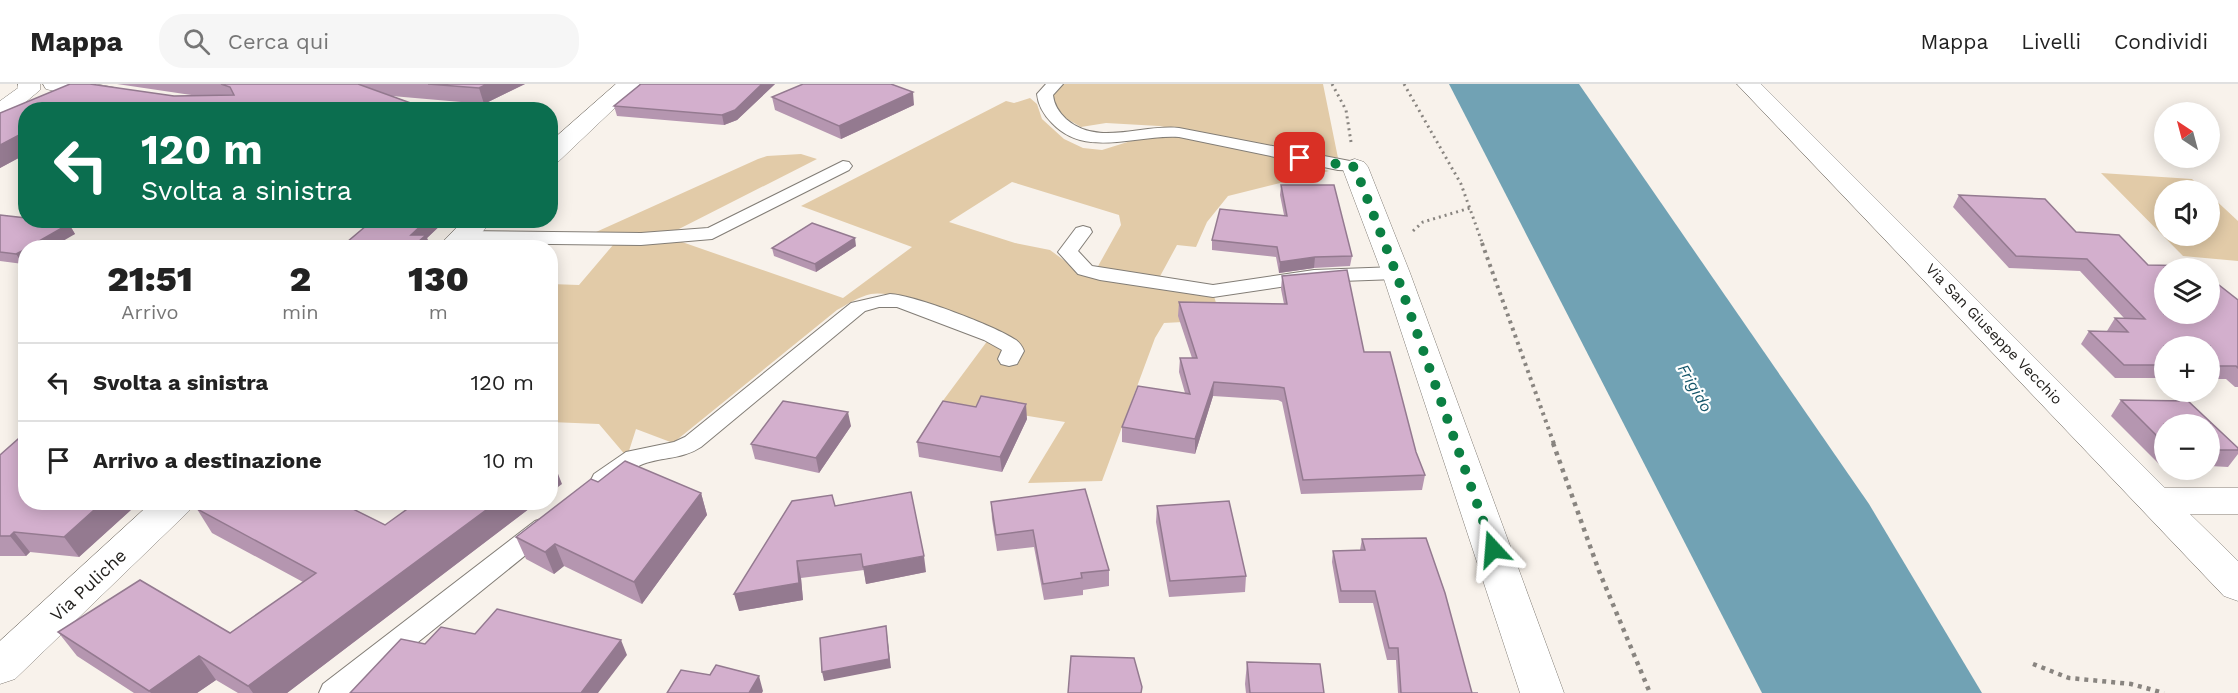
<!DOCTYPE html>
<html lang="it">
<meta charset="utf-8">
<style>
body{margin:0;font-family:"Work Sans",sans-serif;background:#f6f6f6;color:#222;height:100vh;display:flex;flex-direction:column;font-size:22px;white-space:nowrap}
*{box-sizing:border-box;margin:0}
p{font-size:20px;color:#767676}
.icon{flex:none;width:33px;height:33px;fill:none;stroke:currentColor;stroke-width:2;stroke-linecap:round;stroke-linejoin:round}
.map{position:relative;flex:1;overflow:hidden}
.side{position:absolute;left:18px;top:156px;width:540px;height:270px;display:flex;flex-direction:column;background:#fff;border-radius:24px;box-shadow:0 3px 15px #0003}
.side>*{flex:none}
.guide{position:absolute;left:18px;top:18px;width:540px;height:126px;border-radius:24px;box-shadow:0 3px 15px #0003;background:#0b6e4f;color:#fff;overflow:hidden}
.needle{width:39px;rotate:324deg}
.controls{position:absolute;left:2154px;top:18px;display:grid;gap:12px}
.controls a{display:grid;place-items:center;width:66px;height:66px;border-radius:50%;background:#fff;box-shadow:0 3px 15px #0003;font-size:30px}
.pin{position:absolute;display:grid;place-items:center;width:51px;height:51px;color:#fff;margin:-26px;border-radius:12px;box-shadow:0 3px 9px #0006}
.me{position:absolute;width:66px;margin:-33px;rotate:341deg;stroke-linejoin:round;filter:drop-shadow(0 0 4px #0008)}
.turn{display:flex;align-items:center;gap:21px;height:126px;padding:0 24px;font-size:27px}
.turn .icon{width:78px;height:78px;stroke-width:2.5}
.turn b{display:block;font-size:42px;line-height:51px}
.eta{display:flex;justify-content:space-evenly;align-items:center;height:102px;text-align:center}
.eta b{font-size:36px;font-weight:800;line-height:42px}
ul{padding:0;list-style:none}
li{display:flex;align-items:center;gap:18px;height:78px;padding:0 24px;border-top:2px solid #e0e0e0}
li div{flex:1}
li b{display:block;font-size:22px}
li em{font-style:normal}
header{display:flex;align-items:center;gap:36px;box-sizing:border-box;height:84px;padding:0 30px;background:#fff;border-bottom:2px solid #e0e0e0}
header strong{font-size:28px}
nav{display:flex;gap:33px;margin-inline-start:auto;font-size:21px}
.search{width:420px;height:54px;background:#f6f6f6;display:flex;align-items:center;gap:15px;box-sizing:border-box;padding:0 21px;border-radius:24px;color:#767676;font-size:22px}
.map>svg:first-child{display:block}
.green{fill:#e2cba8}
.water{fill:#71a2b4}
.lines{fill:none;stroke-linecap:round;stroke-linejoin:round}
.service-casing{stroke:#827d76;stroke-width:2}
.minor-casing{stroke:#827d76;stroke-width:1}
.path-far2{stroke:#898580;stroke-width:3;stroke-dasharray:2 4;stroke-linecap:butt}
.path-far1{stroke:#898580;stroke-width:4;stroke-dasharray:3 4.5;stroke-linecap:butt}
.path{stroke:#898580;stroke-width:4.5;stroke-dasharray:4 5;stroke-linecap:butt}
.service{fill:#fff;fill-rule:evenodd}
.minor{fill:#fff;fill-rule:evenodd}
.wall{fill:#b596b0}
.shaded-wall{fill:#947a90}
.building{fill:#d3afcd;stroke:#947a90;stroke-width:1.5}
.route{stroke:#0b8043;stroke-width:10;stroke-dasharray:0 18}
.labels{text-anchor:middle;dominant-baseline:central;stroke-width:4.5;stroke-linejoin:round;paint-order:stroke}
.street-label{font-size:15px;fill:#23211e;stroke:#fff}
.water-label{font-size:16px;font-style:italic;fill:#135569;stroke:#fff}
.near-street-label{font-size:18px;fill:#23211e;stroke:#fff}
</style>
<header>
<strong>Mappa</strong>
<div class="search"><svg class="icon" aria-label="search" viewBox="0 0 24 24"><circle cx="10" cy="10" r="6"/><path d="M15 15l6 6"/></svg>Cerca qui</div>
<nav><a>Mappa</a><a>Livelli</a><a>Condividi</a></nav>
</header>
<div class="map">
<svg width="2238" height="609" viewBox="0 0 2238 609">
<rect width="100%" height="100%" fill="#f8f2eb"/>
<!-- green -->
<path class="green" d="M 1062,0 L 1323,0 L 1338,74 L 1159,42 L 1106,39 L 1081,43 L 1062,32 L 1050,15 L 1056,4 Z
M 1030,14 L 1037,20 L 1042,35 L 1064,55 L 1083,64 L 1102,66 L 1134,56 L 1168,51 L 1275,72 L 1329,87 L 1228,112 L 1207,138 L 1196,163 L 1177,161 L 1158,196 L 1097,184 L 1121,141 L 1119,131 L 1012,98 L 949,138 L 1015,159 L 1050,166 L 1084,191 L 1099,196 L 1214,212 L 1221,236 L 1164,239 L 1155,254 L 1102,397 L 1028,399 L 1065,338 L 942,318 L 994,248 C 966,237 898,205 871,210 C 858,213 848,220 837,226 L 673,359 L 636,345 L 627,373 L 599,340 L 551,338 L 550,200 L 579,201 L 613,161 L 682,158 L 843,214 L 912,163 L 801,122 L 1006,17 L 1014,19 Z
M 801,70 L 817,75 L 675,147 L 613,150 L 596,148 L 758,75 L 767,72 Z
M 2101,89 L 2192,95 L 2204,106 L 2164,106 L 2164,152 L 2210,152 L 2210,111 L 2238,137 L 2238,177 L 2183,172 Z"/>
<!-- water -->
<path class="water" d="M 1449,0 L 1579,0 L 1869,420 L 1982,609 L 1762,609 Z"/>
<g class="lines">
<!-- service casing -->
<g class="service-casing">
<path id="service" d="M 1046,0 L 1063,0 L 1053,11 C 1054,21 1059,28 1066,35 C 1098,63 1141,40 1179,44 L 1355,78 L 1361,79 L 1364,83 L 1361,87 L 1338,86 L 1179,53 C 1136,50 1086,75 1052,39 C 1044,31 1038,21 1037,10 Z
M 843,77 L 849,78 L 852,82 L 849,86 L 712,155 L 641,161 L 462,159 L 455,157 L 453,153 L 455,149 L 462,147 L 641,149 L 708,144 Z
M 1083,142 L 1090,144 L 1092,148 L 1078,167 L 1092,182 L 1213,201 L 1314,186 L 1396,183 L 1403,185 L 1406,189 L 1403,193 L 1396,195 L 1314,198 L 1213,213 L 1100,196 L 1078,190 L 1058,168 L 1076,144 Z
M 890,210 C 914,211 995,242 1016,256 C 1020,259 1022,262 1024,267 L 1017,280 L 1009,282 L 1001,280 L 998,275 L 1002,266 L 984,256 L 897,223 L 879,223 L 865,227 L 701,363 C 683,375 663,373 643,380 C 625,387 616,408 594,402 L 591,396 L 594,390 L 626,368 L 674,358 L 685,353 L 851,219 Z
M 544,434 L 553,437 L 557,443 L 553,449 L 355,609 L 319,609 L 323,600 L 535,437 Z"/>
</g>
<!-- minor casing -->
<g class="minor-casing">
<path id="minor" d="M 18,0 L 40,0 L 40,6 L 8,33 L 0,35 L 0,17 L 18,4 Z
M 43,0 L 95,0 L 117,4 L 120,9 L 117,14 L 109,16 L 54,7 L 46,5 Z
M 616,0 L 640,0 L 559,77 L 550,79 L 550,58 Z
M 1737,0 L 1761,0 L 2165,404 L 2238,404 L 2238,430 L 2190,430 L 2238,477 L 2238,517 L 2224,512 Z
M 1355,75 L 1364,78 L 1368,83 L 1410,189 L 1564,609 L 1520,609 L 1382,189 L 1342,83 L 1346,78 Z
M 464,136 L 493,136 L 468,164 L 437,164 Z
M 152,418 L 194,418 L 189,427 L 15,595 L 0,600 L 0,557 Z"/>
</g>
<!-- path-far2 -->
<path class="path-far2" d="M 1332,0 L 1346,26 L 1351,58
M 1404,0 L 1461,100 L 1483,161
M 1413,147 L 1423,138 L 1470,124"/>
<!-- path-far1 -->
<path class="path-far1" d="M 1482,159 L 1554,360"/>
<!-- path -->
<path class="path" d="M 1553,359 L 1599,487 L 1650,609
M 2033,580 L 2069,594 L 2131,600 L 2164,609"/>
<!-- service -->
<use href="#service" class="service"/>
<!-- minor -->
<use href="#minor" class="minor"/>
</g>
<!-- wall -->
<path class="wall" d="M 70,0 L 90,0 L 174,12 L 198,12 L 117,0 L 525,0 L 484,20 L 392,12 L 430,26 L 26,26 L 26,70 L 0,84 L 0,29 Z
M 641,0 L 775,0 L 737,36 L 724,41 L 617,32 L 614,22 Z
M 772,13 L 914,21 L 841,55 L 775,26 Z
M 1281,101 L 1352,172 L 1350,182 L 1314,184 L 1279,189 L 1276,173 L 1212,166 L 1212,156 L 1284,131 L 1280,111 Z
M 1959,111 L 2076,148 L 2148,181 L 2238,216 L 2238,303 L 2235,303 L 2226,295 L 2210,295 L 2210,262 L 2164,262 L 2164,294 L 2115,294 L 2081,260 L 2089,247 L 2107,247 L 2115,234 L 2124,234 L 2080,187 L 2009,184 L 1953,123 Z
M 0,131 L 69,140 L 75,150 L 26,164 L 26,179 L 23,180 L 0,177 Z
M 362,136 L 446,136 L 427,154 L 431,164 L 340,164 L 365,143 Z
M 856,162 L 816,188 L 774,172 L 772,164 Z
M 1282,192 L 1364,268 L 1416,368 L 1425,391 L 1422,406 L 1301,410 L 1282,318 L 1278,316 L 1213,312 L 1195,370 L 1122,358 L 1122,343 L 1185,309 L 1179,288 L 1180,274 L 1192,274 L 1178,232 L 1179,218 L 1284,220 L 1281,205 Z
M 2121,316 L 2188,317 L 2238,364 L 2238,370 L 2228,383 L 2210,382 L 2210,340 L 2164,340 L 2164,381 L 2160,381 L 2111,332 Z
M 1027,335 L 1002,388 L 919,373 L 917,358 Z
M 851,342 L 819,389 L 755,375 L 751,360 Z
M 0,371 L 130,421 L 132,425 L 79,473 L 30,468 L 26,472 L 0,472 Z
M 598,398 L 701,409 L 707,431 L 642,520 L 564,482 L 554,490 L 526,475 L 516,453 Z
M 538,418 L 287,609 L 238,609 L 216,596 L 197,609 L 134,609 L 77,572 L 58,548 L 230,549 L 303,498 L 212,449 L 197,425 L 385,441 Z
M 991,418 L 1109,486 L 1109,502 L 1083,506 L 1083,511 L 1044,516 L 1034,463 L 997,467 L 992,435 Z
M 835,422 L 926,488 L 866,500 L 864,486 L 801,494 L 803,516 L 739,527 Z
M 1157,422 L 1246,492 L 1245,508 L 1169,513 L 1156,438 Z
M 1362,455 L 1472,609 L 1478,609 L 1398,609 L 1396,576 L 1387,576 L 1373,519 L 1339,519 L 1332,478 L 1333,467 L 1360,466 Z
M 1247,578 L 1324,609 L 1246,609 L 1245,600 Z"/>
<!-- shaded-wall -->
<path class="shaded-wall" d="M 487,0 L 525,0 L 484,20 L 479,4 Z
M 762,0 L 775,0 L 737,36 L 724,41 L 722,31 Z
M 913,8 L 914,21 L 841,55 L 839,42 Z
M 19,51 L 26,63 L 26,70 L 0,84 L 0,61 Z
M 427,136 L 446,136 L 427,154 L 431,164 L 411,164 L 411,151 Z
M 69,140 L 75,150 L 51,164 L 27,164 Z
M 855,154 L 856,162 L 816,188 L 815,180 Z
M 26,165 L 26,179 L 23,180 L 16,170 Z
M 1315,173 L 1314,184 L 1279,189 L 1280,178 Z
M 1214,298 L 1213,312 L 1195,370 L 1195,355 Z
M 1026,320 L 1027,335 L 1002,388 L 1000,373 Z
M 848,328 L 851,342 L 819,389 L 816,374 Z
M 553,377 L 562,400 L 550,409 L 550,379 Z
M 701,409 L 707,431 L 642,520 L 634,498 Z
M 103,418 L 133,418 L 130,421 L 132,425 L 79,473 L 64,453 Z
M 497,418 L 538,418 L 287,609 L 253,609 L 248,602 Z
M 14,448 L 30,468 L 26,472 L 10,452 Z
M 555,460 L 564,482 L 554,490 L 545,468 Z
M 924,472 L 926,488 L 866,500 L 863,483 Z
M 797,477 L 801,494 L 803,516 L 739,527 L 734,510 Z
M 886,542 L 891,584 L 824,597 L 822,588 Z
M 621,556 L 627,571 L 598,609 L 581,609 Z
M 199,572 L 216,596 L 197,609 L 151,609 L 149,607 Z
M 759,592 L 763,607 L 762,609 L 749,609 Z"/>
<!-- building -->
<path class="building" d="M 70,0 L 90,0 L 174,12 L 234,11 L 230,3 L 221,0 L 358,0 L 430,26 L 26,26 L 26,52 L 19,51 L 0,61 L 0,29 Z
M 428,0 L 487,0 L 479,4 Z
M 641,0 L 762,0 L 735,26 L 722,31 L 614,22 Z
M 803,0 L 891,0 L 913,8 L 839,42 L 772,13 Z
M 1281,101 L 1334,101 L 1352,172 L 1315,173 L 1280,178 L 1277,163 L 1212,156 L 1220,125 L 1287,132 Z
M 1959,111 L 2045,115 L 2076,148 L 2119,151 L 2148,181 L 2195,182 L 2198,184 L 2164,184 L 2164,230 L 2210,230 L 2210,194 L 2238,216 L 2238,284 L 2236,282 L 2210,282 L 2210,262 L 2164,262 L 2164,281 L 2124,281 L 2089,247 L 2128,248 L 2115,234 L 2145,235 L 2087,175 L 2016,172 Z
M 0,131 L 26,134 L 26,136 L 42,136 L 69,140 L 27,164 L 26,164 L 26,165 L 16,170 L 0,168 Z
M 373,136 L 427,136 L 411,151 L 426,151 L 411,164 L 340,164 Z
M 812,139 L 855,154 L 815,180 L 772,164 Z
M 1347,186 L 1364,268 L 1390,268 L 1416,368 L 1425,391 L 1303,396 L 1284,304 L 1279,303 L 1214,298 L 1195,355 L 1122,343 L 1138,302 L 1190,310 L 1180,274 L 1197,274 L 1179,218 L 1287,220 L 1282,192 Z
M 981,312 L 1026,320 L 1000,373 L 917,358 L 943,317 L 976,323 Z
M 2121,316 L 2188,317 L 2238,364 L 2238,366 L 2210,366 L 2210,340 L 2164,340 L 2164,359 Z
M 783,317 L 848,328 L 816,374 L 751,360 Z
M 26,348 L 26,418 L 103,418 L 64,453 L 14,448 L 10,452 L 0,452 L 0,371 Z
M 625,377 L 701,409 L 634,498 L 555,460 L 545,468 L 516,453 L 591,395 L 598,398 Z
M 1085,405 L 1109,486 L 1081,489 L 1082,494 L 1043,500 L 1033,446 L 996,451 L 991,418 Z
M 911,408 L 924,472 L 863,483 L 861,470 L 797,477 L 799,499 L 734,510 L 792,417 L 832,411 L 835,422 Z
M 1229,417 L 1246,492 L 1170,497 L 1157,422 Z
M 208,418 L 339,418 L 385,441 L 417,418 L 497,418 L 248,602 L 199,572 L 149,607 L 58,548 L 140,496 L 230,549 L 316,489 L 197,425 Z
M 1426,454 L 1445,509 L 1472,609 L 1478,609 L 1401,609 L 1398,564 L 1389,564 L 1375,507 L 1341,507 L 1333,467 L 1365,466 L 1362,455 Z
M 497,525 L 621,556 L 581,609 L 350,609 L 401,555 L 425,560 L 441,543 L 475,550 Z
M 886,542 L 889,575 L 822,588 L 820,554 Z
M 1071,572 L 1134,574 L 1142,603 L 1141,609 L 1068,609 Z
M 1247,578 L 1320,580 L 1324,609 L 1250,609 Z
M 716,581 L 759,592 L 749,609 L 667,609 L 681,586 L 710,591 Z"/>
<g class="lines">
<!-- route -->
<path class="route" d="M 1300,74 L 1355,83 L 1396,189 L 1493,465"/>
</g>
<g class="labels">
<!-- street labels -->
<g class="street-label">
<text transform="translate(1994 250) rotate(46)">Via San Giuseppe Vecchio</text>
</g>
<!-- water labels -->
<g class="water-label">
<text transform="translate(1695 304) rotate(60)">Frigido</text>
</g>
<!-- near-street labels -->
<g class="near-street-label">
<text transform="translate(88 501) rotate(-43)">Via Puliche</text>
</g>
</g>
</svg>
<div class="controls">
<a><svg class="needle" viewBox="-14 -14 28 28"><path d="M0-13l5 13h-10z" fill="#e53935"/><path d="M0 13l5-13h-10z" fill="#767676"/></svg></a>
<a><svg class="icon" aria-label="sound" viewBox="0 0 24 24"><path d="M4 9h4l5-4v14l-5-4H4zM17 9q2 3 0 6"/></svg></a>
<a><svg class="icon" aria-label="layers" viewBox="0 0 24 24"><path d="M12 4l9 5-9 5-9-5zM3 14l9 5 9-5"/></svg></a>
<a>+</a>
<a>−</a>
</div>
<div class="pin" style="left:1300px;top:74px;background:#d93025"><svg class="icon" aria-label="arrive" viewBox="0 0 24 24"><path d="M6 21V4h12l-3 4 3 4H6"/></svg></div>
<svg class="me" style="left:1493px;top:465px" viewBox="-20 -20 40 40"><path d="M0-17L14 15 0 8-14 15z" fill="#0b8043" stroke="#fff" stroke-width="4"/></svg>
<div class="guide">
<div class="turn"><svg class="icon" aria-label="left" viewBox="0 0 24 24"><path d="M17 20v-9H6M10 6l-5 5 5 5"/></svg><div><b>120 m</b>Svolta a sinistra</div></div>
</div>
<section class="side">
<div class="eta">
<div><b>21:51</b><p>Arrivo</p></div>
<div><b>2</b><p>min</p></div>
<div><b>130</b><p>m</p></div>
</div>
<ul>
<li><svg class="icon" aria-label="left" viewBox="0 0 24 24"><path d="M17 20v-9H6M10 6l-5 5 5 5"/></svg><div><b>Svolta a sinistra</b></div><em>120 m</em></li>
<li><svg class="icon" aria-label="arrive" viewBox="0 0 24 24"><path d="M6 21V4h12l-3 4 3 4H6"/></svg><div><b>Arrivo a destinazione</b></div><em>10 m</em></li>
</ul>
</section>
</div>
